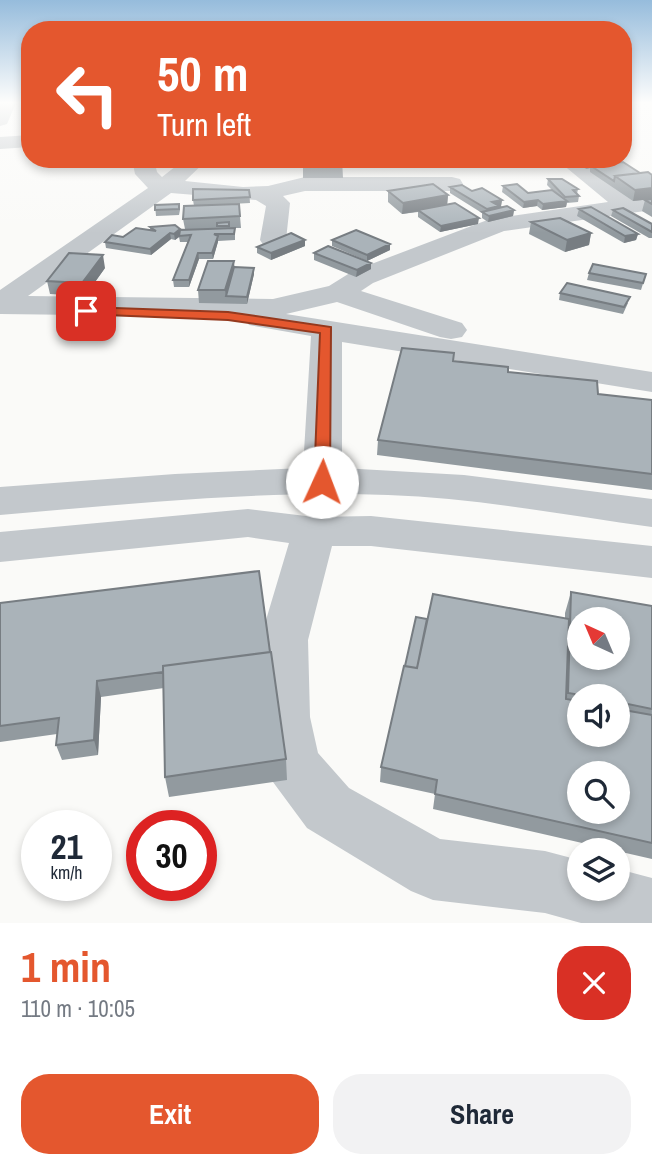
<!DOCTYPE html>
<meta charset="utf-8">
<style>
body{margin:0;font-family:"Archivo Narrow",sans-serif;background:#f2f2f3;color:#1f2937;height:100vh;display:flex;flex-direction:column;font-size:26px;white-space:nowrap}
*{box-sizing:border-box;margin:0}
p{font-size:23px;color:#747a83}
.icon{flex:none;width:38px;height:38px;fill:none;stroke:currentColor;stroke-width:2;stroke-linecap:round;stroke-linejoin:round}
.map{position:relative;height:923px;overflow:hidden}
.panel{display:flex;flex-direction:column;background:#fff;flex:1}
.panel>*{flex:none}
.top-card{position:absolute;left:21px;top:21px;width:611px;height:147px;border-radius:28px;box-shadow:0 4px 10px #0003;background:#e4572e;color:#fff;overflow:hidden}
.needle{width:46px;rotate:316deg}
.controls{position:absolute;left:567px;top:607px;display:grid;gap:14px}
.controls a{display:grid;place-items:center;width:63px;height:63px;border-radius:50%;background:#fff;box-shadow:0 4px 10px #0003;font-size:35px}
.speed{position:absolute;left:21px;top:810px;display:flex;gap:14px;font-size:35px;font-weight:700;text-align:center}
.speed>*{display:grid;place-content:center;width:91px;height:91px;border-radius:50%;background:#fff;box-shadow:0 4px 10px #0003;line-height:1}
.speed small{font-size:18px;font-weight:400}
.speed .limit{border:10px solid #d22;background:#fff;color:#111}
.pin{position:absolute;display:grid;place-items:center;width:60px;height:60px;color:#fff;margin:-30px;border-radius:14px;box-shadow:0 4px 10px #0006}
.me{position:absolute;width:77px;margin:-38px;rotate:2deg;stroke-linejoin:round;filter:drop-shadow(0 0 5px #0008)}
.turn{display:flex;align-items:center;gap:24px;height:147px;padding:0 21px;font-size:32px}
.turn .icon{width:91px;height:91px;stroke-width:2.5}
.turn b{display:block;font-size:49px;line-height:60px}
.round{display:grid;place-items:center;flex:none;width:74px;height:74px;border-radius:28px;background:#f2f2f3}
.overview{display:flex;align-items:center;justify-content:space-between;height:119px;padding:0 21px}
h1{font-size:42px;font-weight:700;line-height:52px;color:#e4572e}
.action{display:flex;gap:14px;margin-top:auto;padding:14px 21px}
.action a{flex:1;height:80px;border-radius:28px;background:#e4572e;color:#fff;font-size:28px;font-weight:700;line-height:80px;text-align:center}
.action a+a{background:#f2f2f3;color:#1f2937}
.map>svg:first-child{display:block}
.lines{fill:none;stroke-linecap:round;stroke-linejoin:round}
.minor{fill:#c3c8cc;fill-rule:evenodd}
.wall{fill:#929a9f;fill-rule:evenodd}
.shaded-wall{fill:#777d82}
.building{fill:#aab3b9;stroke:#777d82;stroke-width:2;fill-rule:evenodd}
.route{fill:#e4572e;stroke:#94391e;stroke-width:2}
</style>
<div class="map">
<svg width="652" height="923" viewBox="0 0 652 923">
<rect width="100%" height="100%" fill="#fafaf8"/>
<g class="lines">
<!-- minor -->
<path class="minor" d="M 0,103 L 16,103 L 7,124 L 0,126 Z
M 30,135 L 30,147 L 0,149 L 0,137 Z
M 132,159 L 154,159 L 157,172 L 162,177 L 185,159 L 208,159 L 185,181 L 243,187 L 268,186 L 305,177 L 452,177 L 460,179 L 463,184 L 460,189 L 452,191 L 305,191 L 283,196 L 290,203 L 286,240 L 282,246 L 273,248 L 264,246 L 260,240 L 266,206 L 256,200 L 171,193 L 28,296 L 273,299 L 329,286 L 353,271 L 490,219 L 608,202 L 556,159 L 580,159 L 634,198 L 652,196 L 652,210 L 504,231 L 373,283 L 361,291 L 462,323 L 467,330 L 462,337 L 451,339 L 440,337 L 337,302 L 286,314 L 652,372 L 652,392 L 342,342 L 342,468 L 464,475 L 652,499 L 652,527 C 564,515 476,498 388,495 C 259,490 129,504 0,515 L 0,487 L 175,474 L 303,468 L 311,336 L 249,325 L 245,319 L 246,317 L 0,314 L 0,290 L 148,188 L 135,174 Z
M 248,509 L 314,517 L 371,516 L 652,546 L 652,578 L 371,546 L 332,546 L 308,640 L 310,717 L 318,753 L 349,788 L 440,839 L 545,851 L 579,860 L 579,889 L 618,889 L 618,869 L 652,878 L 652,923 L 581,923 L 545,913 L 433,900 L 411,891 L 307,828 L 273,782 L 265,764 L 258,717 L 260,640 L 289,543 L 248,537 L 0,562 L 0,532 Z"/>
</g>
<!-- wall -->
<path class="wall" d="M 254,159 L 342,159 L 343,178 L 303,178 L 303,165 L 255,165 Z
M 382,159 L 417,159 L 384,160 Z
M 572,159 L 618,159 L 619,160 L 618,163 L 652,199 L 633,201 L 590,172 L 590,168 L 586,169 L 578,164 L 578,162 L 576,162 Z
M 548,179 L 578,189 L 577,194 L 579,196 L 578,202 L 567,203 L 566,207 L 542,210 L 537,206 L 523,208 L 502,192 L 503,186 L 528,193 L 552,190 L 547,185 Z
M 450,187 L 472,191 L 502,200 L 501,206 L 499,207 L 499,208 L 514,210 L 513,216 L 488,222 L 482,218 L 482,213 L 450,193 Z
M 249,190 L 250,203 L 194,206 L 193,200 Z
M 388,191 L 448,195 L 447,204 L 478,224 L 440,232 L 418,217 L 418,212 L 402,214 L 388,202 Z
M 652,199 L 652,217 L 642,211 L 645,200 Z
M 239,204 L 241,228 L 235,228 L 235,240 L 218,241 L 213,259 L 199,259 L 189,287 L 174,287 L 173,280 L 188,242 L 180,242 L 179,237 L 175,240 L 171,239 L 151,255 L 106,248 L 105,242 L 150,230 L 150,227 L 185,229 L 183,219 Z
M 155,205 L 180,210 L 179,215 L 156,216 Z
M 579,209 L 638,234 L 636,240 L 624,243 L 577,216 Z
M 613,210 L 652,224 L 652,238 L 649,238 L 611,216 Z
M 531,222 L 591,233 L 589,245 L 565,252 L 529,234 Z
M 305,240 L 305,246 L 271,260 L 257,253 L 257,247 Z
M 332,240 L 390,250 L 367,261 L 332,246 Z
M 314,253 L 371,269 L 356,277 L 314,260 Z
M 234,261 L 234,267 L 254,274 L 247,304 L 199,303 L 198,290 Z
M 105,268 L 85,296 L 50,294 L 47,281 Z
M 589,273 L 646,274 L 641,290 L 587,280 Z
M 560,293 L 628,303 L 623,314 L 559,300 Z
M 453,361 L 508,372 L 598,394 L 652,400 L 652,490 L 377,455 L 378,440 Z
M 259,571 L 286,759 L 287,780 L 169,797 L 165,777 L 164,688 L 101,697 L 98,755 L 62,760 L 56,745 L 57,734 L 0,742 L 0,603 Z
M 571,592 L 652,606 L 652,859 L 433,809 L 435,794 L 380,782 L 381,767 L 405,666 L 427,619 L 565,618 L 565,613 ZM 579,696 L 618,696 L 618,735 L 579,735 Z"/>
<!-- shaded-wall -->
<path class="shaded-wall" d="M 619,160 L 618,166 L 591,166 L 590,168 L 586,169 L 587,163 Z
M 652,188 L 652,199 L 633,201 L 635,190 Z
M 448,195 L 447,207 L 402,214 L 403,203 Z
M 502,200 L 501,206 L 499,207 L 498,212 L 486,215 L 487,209 L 492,202 Z
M 538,200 L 537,206 L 523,208 L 524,202 Z
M 567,201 L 566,207 L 542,210 L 543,204 Z
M 514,210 L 513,216 L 488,222 L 489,216 Z
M 479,218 L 478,224 L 440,232 L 441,226 Z
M 180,229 L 179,237 L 175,240 L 174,234 Z
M 170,233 L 171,239 L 151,255 L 150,249 Z
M 591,233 L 589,245 L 565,252 L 567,240 Z
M 638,234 L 636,240 L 624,243 L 625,236 Z
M 218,236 L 218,242 L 213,259 L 212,253 Z
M 305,240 L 305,246 L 271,260 L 271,253 Z
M 390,244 L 390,250 L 367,261 L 367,255 Z
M 198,253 L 199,259 L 189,287 L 189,280 Z
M 103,255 L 105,268 L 85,296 L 82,283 Z
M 234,261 L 235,274 L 226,296 L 225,290 Z
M 371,263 L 371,269 L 356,277 L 357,270 Z
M 254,268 L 254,274 L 247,304 L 247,297 Z
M 97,681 L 101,697 L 98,755 L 94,740 Z"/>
<!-- building -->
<path class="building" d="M 304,159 L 342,159 L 343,167 L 303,167 Z
M 581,159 L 618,159 L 619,160 L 587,163 Z
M 623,162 L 640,173 L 615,176 L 614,181 L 591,166 Z
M 648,172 L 652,175 L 652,188 L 635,190 L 615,176 Z
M 548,179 L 562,179 L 578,189 L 573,190 L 579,196 L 565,197 Z
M 433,184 L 448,195 L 403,203 L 388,191 Z
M 517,184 L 528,193 L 552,190 L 567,201 L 543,204 L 538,200 L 524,202 L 503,186 Z
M 462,185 L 472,191 L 482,188 L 502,200 L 492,202 L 499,206 L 487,209 L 450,187 Z
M 193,189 L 249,190 L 250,197 L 193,200 Z
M 652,199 L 652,204 L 645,200 Z
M 455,203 L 479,218 L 441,226 L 418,210 Z
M 179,204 L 179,209 L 155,210 L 155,205 Z
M 239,204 L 240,216 L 183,219 L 184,206 Z
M 507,206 L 514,210 L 489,216 L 482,212 Z
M 591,207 L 638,234 L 625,236 L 579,209 Z
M 623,208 L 652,224 L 652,232 L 613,210 Z
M 560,218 L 591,233 L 567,240 L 531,222 Z
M 229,222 L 229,226 L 217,226 L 217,223 Z
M 175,225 L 180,229 L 174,234 L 170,233 L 150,249 L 105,242 L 112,235 L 123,237 L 136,228 L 156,231 L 150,227 Z
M 235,228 L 234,234 L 214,234 L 218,236 L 212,253 L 198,253 L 189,280 L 173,280 L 191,235 L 179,236 L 180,230 Z
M 356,230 L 390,244 L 367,255 L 332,240 Z
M 291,233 L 305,240 L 271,253 L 257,247 Z
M 328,246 L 371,263 L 357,270 L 314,253 Z
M 69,253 L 103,255 L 82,283 L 47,281 Z
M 208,261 L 234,261 L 225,290 L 198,290 Z
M 593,264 L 646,274 L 643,283 L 589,273 Z
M 234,267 L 254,268 L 247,297 L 226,296 Z
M 567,283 L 630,297 L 624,307 L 560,293 Z
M 402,348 L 454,353 L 453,361 L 508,367 L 508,372 L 597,381 L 598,394 L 652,400 L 652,474 L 378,440 Z
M 259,571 L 270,652 L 163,666 L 163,672 L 97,681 L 94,740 L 56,745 L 59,718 L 0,726 L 0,603 Z
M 571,592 L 652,606 L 652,709 L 618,702 L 618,696 L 587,696 L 568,693 ZM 579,620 L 618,620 L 618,658 L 579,658 Z
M 433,594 L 569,619 L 566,699 L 579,701 L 579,735 L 618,735 L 618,709 L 652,715 L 652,843 L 435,794 L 437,780 L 381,767 L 404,666 L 417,668 ZM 579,774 L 618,774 L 618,812 L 579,812 Z
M 416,617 L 427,619 L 417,668 L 405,666 Z
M 271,652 L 286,759 L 165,777 L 163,666 Z"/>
<!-- sky -->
<linearGradient id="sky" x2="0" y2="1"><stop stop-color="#96bcdc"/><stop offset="0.44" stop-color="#fdfdfc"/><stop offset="1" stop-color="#fdfdfc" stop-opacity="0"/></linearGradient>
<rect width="652" height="233" fill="url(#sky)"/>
<!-- route -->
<path class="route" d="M 86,307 L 228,312 L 331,327 L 330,482 L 328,485 L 316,485 L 314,482 L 320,333 L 228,320 L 82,314 L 80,311 Z"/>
</svg>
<div class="controls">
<a><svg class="needle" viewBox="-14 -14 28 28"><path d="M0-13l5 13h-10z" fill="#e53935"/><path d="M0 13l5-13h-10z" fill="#747a83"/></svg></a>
<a><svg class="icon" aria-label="sound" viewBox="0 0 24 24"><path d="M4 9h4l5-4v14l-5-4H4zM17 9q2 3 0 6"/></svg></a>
<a><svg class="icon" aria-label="search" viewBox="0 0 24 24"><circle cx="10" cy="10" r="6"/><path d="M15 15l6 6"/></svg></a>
<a><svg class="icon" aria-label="layers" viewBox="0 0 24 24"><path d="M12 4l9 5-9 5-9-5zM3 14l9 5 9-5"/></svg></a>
</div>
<div class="speed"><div>21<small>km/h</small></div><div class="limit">30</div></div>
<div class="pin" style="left:86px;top:311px;background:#d93025"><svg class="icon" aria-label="arrive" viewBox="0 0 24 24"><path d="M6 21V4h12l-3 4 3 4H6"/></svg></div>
<svg class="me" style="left:322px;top:482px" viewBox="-20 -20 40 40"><circle r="19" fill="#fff"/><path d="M0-13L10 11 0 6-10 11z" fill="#e4572e"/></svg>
<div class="top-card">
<div class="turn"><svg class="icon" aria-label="left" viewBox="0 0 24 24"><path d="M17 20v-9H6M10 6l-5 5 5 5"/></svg><div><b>50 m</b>Turn left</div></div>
</div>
</div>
<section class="panel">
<div class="overview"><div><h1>1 min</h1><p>110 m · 10:05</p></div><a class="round" style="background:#d93025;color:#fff"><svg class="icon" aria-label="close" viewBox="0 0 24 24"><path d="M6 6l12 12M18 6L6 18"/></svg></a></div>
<div class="action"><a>Exit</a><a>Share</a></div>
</section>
